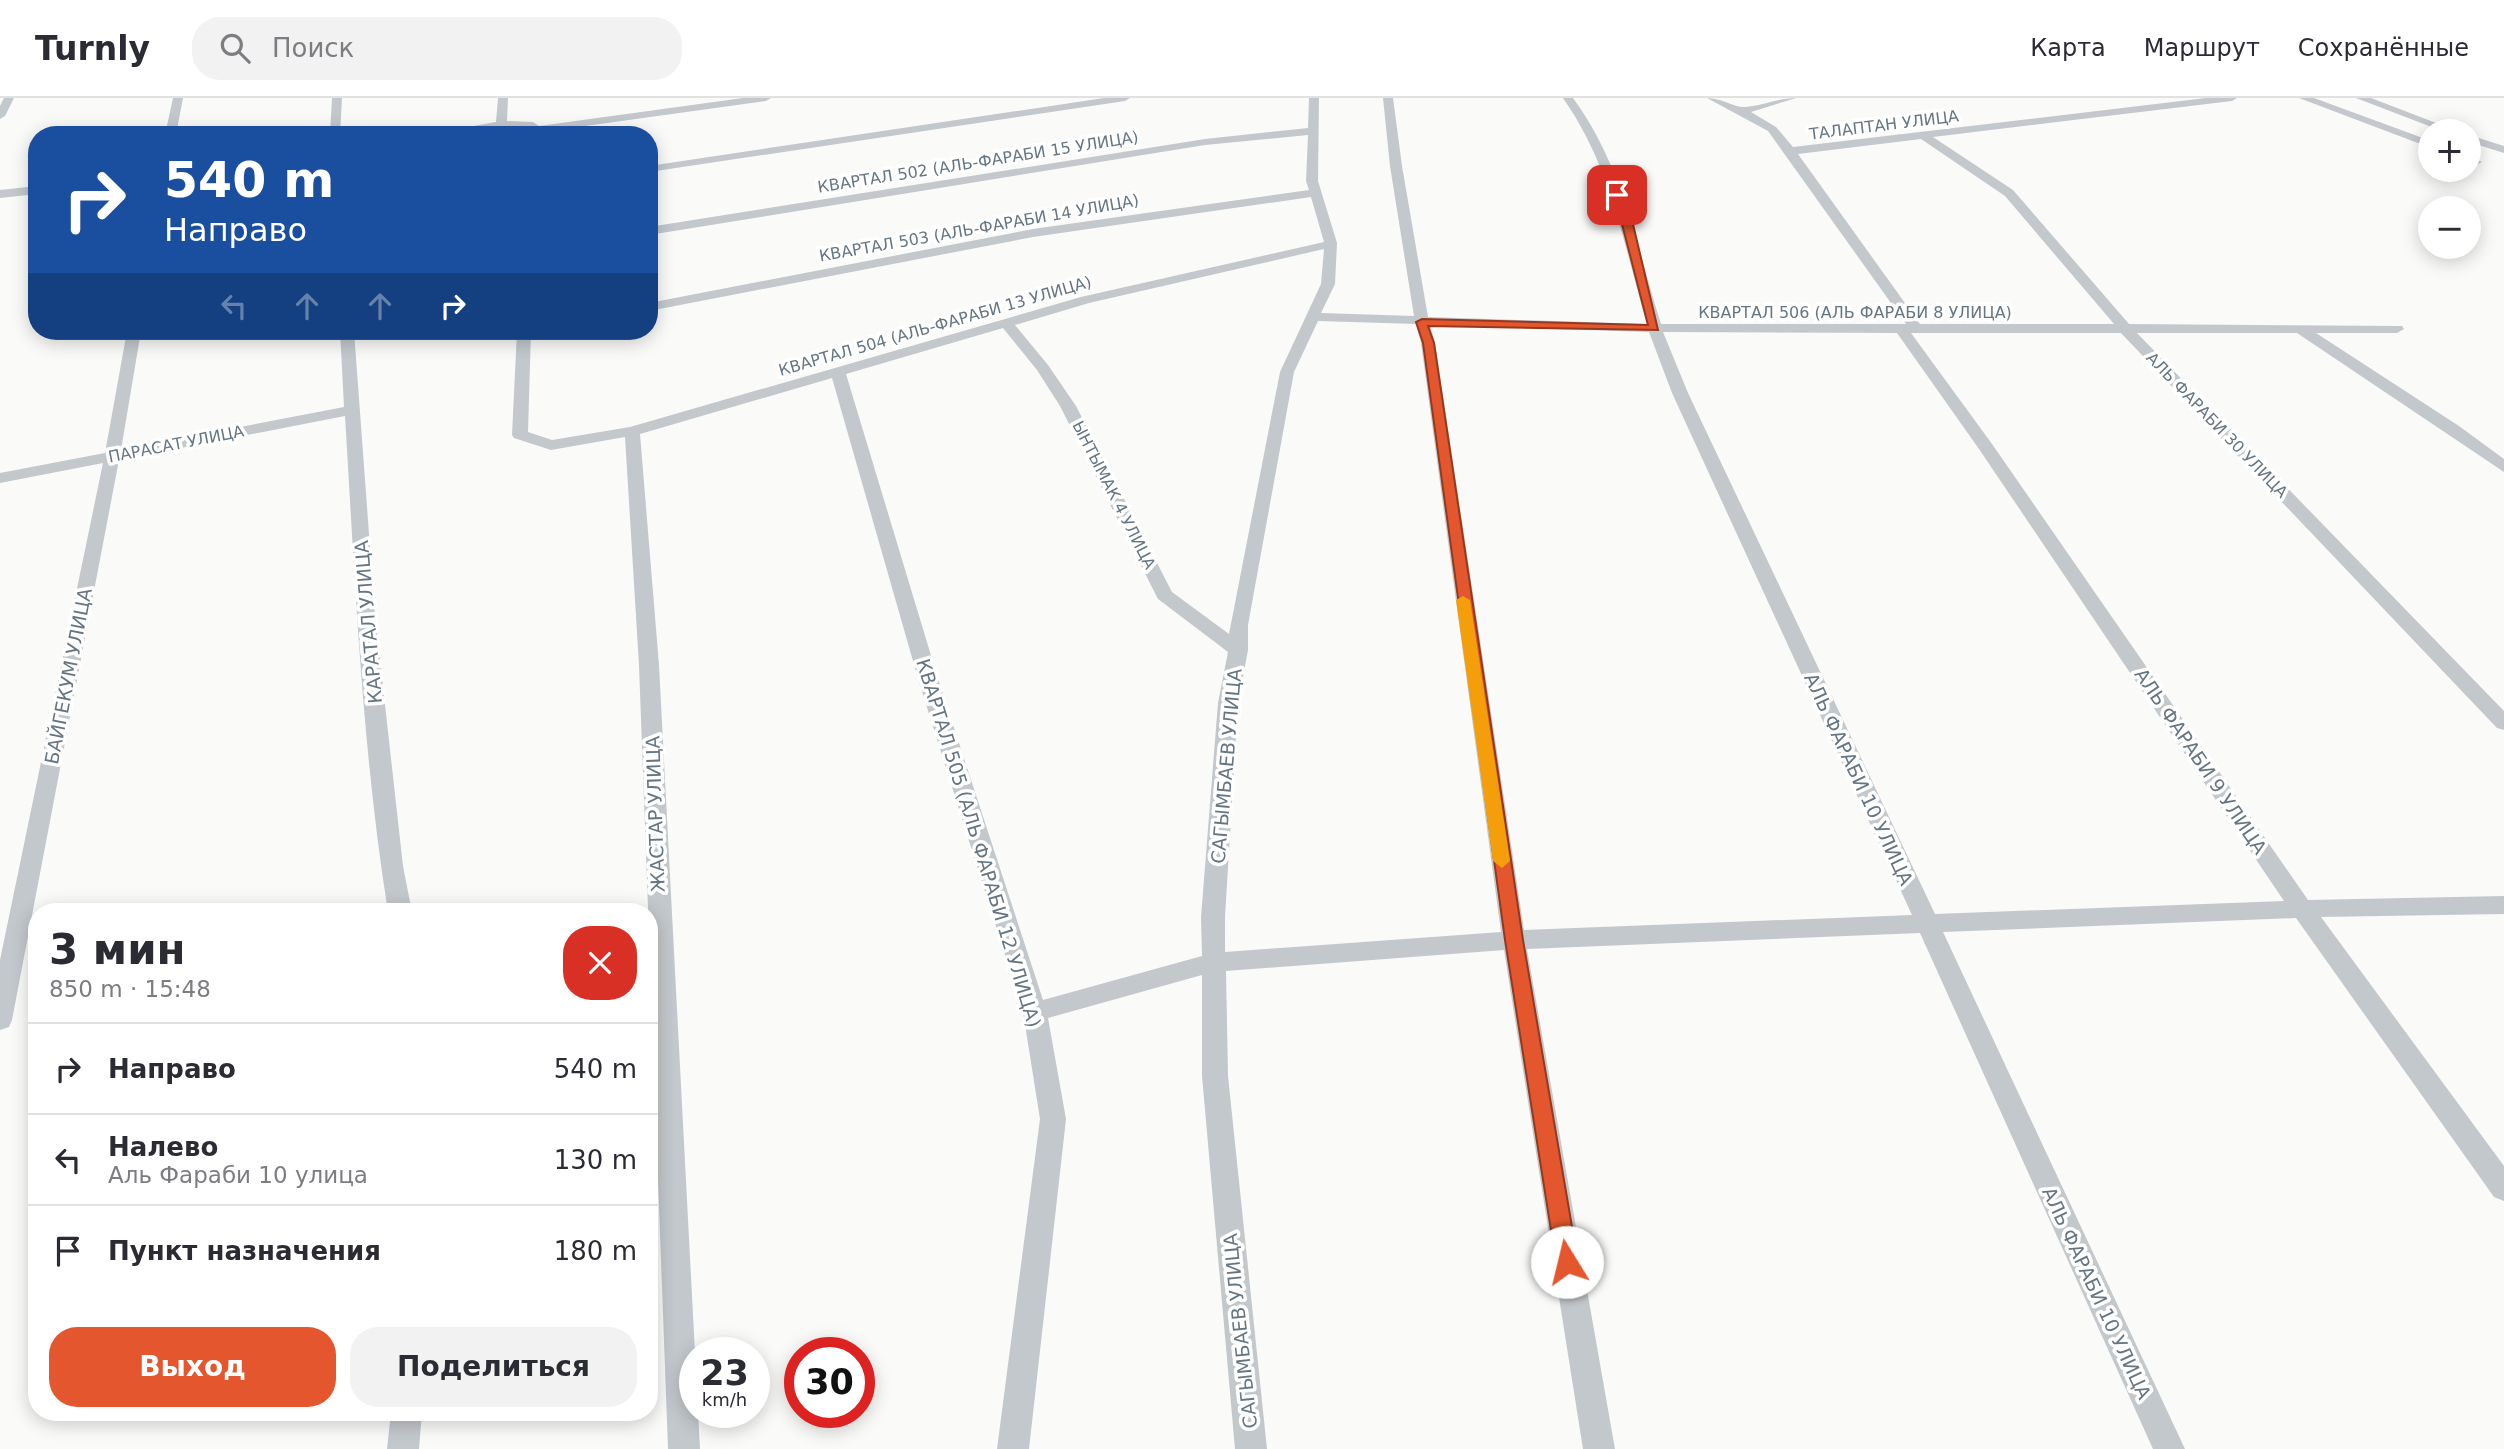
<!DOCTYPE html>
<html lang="ru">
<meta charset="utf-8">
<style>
body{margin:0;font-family:"DejaVu Sans",sans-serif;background:#f2f2f3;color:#2b2b33;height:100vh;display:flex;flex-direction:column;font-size:26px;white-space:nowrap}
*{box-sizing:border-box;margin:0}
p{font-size:23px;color:#7c7c81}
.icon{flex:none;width:38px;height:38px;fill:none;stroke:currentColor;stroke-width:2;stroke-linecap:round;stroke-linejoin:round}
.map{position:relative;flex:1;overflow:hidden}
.sheet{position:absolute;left:28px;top:805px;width:630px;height:518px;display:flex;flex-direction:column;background:#fff;border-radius:28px;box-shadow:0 4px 18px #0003}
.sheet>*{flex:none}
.top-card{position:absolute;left:28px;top:28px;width:630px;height:214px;border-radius:28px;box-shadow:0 4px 18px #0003;background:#1a4fa0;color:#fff;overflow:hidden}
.fabs{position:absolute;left:2418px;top:21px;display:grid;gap:14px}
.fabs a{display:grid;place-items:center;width:63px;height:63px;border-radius:50%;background:#fff;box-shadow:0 4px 18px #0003;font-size:35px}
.speed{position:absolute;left:679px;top:1239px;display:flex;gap:14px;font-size:35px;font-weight:700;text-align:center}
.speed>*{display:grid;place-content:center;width:91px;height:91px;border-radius:50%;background:#fff;box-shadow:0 4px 18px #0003;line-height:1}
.speed small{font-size:18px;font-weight:400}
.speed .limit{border:10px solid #d22;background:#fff;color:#111}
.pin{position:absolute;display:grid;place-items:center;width:60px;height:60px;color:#fff;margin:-30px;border-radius:14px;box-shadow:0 4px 10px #0006}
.me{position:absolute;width:77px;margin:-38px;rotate:351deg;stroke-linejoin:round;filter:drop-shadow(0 0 5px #0008)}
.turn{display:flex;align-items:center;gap:24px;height:147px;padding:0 21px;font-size:32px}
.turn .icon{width:91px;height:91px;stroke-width:2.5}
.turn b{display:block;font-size:49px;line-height:60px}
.lanes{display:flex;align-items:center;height:66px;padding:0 21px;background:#0003;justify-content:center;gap:35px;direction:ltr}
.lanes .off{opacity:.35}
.round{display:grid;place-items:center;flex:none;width:74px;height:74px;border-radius:28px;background:#f2f2f3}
.summary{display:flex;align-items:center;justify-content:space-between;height:119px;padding:0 21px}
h1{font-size:42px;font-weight:600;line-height:52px}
.cta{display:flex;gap:14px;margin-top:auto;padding:14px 21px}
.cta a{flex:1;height:80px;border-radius:28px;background:#e4572e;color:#fff;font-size:28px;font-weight:600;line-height:80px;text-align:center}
.cta a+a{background:#f2f2f3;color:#2b2b33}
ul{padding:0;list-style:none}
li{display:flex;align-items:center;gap:21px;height:91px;padding:0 21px;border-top:2px solid #e1e1e2}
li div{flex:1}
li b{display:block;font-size:26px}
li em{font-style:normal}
header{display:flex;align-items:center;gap:42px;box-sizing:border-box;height:98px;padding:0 35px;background:#fff;border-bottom:2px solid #e1e1e2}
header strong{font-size:33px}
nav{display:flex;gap:38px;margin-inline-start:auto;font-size:24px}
.search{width:490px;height:63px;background:#f2f2f3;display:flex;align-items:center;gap:18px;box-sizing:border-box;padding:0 24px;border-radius:28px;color:#7c7c81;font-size:26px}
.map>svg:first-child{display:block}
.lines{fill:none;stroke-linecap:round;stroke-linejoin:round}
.minor{fill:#c3c8cc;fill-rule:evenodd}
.route{fill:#e4572e;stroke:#94391e;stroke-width:2}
.slow{fill:#f59e0b}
.labels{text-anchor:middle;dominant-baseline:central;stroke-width:7;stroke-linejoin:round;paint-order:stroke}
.far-street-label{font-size:16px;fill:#657683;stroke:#fff}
.street-label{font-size:19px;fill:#657683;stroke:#fff}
</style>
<header>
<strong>Turnly</strong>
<div class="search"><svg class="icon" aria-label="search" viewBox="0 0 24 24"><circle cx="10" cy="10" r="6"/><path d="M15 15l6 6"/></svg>Поиск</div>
<nav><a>Карта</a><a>Маршрут</a><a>Сохранённые</a></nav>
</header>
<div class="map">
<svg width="2504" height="1351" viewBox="0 0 2504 1351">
<rect width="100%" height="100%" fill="#fafaf8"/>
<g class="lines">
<!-- minor -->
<path class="minor" d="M 4,0 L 14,0 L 5,18 L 0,21 L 0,8 Z
M 173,0 L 183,0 L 176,37 L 165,37 Z
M 332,0 L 342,0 L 340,37 L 330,37 Z
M 498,0 L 508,0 L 507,23 L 533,24 L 539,28 L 743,0 L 771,0 L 766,3 L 542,34 L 543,37 L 532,37 L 529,30 C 493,29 459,37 423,37 L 496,24 Z
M 1104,0 L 1130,0 L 1125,3 L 649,74 L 649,68 Z
M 1309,0 L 1319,0 L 1318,83 L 1337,145 L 1335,186 L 1321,215 L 1414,218 L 1390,68 L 1383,0 L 1393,0 L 1402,68 L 1428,219 L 1647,226 C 1623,145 1612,70 1563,0 L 1573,0 C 1623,68 1636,147 1661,226 L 1906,226 L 1768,33 L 1707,0 C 1721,0 1736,10 1745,9 C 1763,8 1778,0 1796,0 L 1751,14 L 1776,29 L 1793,49 L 2206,0 L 2237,0 L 2232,3 L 1933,39 L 2013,92 L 2129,226 L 2402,228 L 2404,231 L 2397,235 L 2316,235 L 2459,328 L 2504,361 L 2504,374 L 2297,235 L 2137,235 L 2504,613 L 2504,632 L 2497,630 L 2121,235 L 1911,235 L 1992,346 L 2308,802 L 2504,798 L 2504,816 L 2321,819 L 2504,1068 L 2504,1103 L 2494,1099 L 2296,820 L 1943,834 L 2185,1351 L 2153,1351 L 1920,835 L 1527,851 L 1615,1351 L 1583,1351 L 1504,852 L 1226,873 L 1228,978 L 1267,1351 L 1235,1351 L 1202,978 L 1202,877 L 1048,920 L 1066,1021 L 1029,1351 L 997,1351 L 1040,1021 L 1023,914 L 919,584 L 832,280 L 640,336 L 659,567 L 695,1255 L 695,1314 L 698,1314 L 700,1351 L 668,1351 L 639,567 L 625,339 L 551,352 L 514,340 L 512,337 L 517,233 L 531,233 L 528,334 L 552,342 L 630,329 L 1081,199 L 1324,144 L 1311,99 L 1033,139 L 649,213 L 649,205 L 1033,131 L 1309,92 L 1306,83 L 1308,37 L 1205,47 L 649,137 L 649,129 L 1205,41 L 1308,30 ZM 1921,41 L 2005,98 L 2114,226 L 1920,226 L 1798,56 ZM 1324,151 L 1321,186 L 1280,274 L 1229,536 L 1172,494 L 1076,308 L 1048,267 L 1015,227 L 1089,205 ZM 1318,223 L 1416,226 L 1421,245 L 1501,834 L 1225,854 L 1225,819 L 1238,605 L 1248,552 L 1248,527 L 1294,274 ZM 1430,227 L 1649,234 L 1672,295 L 1912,817 L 1524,832 L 1435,245 ZM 1003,230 L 1037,272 L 1060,308 L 1158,501 L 1228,554 L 1218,605 L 1201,819 L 1202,858 L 1043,902 L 939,584 L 846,276 ZM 1663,234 L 1897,235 L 1979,351 L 2284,803 L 1935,816 L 1688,295 Z
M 2299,0 L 2314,0 L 2431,43 L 2431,50 Z
M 2356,0 L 2371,0 L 2457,33 L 2442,33 Z
M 2469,37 L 2504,48 L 2504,55 L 2469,44 Z
M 2469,58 L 2482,64 L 2476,67 L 2469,65 Z
M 37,88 L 37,96 L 0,100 L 0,92 Z
M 127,233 L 141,233 L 121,352 L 344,309 L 340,233 L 354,233 L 375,517 L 403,768 L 412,814 L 388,814 C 362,652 355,481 345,318 L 119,362 L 12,922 L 9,929 L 0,932 L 0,862 L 103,365 L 0,385 L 0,375 L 105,355 Z
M 391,1314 L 422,1314 L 419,1351 L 387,1351 Z"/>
</g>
<!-- route -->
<path class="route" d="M 1614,95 L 1622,97 L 1632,122 L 1658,232 L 1428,228 L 1434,245 L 1523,842 L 1578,1164 L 1575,1171 L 1567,1174 L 1560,1171 L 1556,1164 L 1505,842 L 1423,245 L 1416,224 L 1422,221 L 1648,227 Z"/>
<!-- slow -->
<path class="slow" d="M 1463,498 L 1470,502 L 1510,763 L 1502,770 L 1493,763 L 1456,502 Z"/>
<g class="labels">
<!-- far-street labels -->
<g class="far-street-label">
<text transform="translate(1884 27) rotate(-7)">ТАЛАПТАН УЛИЦА</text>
<text transform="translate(978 64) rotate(-9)">КВАРТАЛ 502 (АЛЬ-ФАРАБИ 15 УЛИЦА)</text>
<text transform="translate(979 130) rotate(-10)">КВАРТАЛ 503 (АЛЬ-ФАРАБИ 14 УЛИЦА)</text>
<text x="1855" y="214">КВАРТАЛ 506 (АЛЬ ФАРАБИ 8 УЛИЦА)</text>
<text transform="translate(935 228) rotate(-16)">КВАРТАЛ 504 (АЛЬ-ФАРАБИ 13 УЛИЦА)</text>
<text transform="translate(2217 327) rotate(46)">АЛЬ ФАРАБИ 30 УЛИЦА</text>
<text transform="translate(176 346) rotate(-11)">ПАРАСАТ УЛИЦА</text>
<text transform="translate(1114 397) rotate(63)">ЫНТЫМАК 4 УЛИЦА</text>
</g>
<!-- street labels -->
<g class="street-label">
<text transform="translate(368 524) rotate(-95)">КАРАТАЛ УЛИЦА</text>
<text transform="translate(68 578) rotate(-79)">БАЙГЕКУМ УЛИЦА</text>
<text transform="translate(2201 663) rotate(56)">АЛЬ ФАРАБИ 9 УЛИЦА</text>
<text transform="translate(1226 668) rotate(-85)">САГЫМБАЕВ УЛИЦА</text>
<text transform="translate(1859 681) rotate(65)">АЛЬ ФАРАБИ 10 УЛИЦА</text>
<text transform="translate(655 716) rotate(-92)">ЖАСТАР УЛИЦА</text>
<text transform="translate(979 745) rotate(73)">КВАРТАЛ 505 (АЛЬ ФАРАБИ 12 УЛИЦА)</text>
<text transform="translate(2097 1195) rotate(65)">АЛЬ ФАРАБИ 10 УЛИЦА</text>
<text transform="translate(1240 1233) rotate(-96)">САГЫМБАЕВ УЛИЦА</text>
</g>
</g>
</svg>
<div class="fabs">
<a>+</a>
<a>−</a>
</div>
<div class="speed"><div>23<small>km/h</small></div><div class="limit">30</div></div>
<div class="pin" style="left:1617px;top:97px;background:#d93025"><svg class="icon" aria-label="arrive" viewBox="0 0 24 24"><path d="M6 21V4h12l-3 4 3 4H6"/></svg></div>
<svg class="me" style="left:1567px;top:1164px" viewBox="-20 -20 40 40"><circle r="19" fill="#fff"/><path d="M0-13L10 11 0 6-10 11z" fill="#e4572e"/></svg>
<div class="top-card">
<div class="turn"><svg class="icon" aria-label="right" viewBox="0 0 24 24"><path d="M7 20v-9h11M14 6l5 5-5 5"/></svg><div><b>540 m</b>Направо</div></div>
<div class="lanes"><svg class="icon off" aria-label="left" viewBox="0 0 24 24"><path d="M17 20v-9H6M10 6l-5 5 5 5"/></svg><svg class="icon off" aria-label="ahead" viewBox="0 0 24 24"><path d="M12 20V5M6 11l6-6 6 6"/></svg><svg class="icon off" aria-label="ahead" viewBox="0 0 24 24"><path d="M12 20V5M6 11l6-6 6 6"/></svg><svg class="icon" aria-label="right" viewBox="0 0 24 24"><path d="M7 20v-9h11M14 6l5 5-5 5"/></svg></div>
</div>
<section class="sheet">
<div class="summary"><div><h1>3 мин</h1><p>850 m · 15:48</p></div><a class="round" style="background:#d93025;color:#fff"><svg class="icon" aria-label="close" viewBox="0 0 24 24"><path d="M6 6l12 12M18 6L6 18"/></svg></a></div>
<ul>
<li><svg class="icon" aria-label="right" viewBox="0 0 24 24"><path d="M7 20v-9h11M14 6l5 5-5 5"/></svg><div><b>Направо</b></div><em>540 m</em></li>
<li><svg class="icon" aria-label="left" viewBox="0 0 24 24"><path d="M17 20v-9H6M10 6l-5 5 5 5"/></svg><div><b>Налево</b><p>Аль Фараби 10 улица</p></div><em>130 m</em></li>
<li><svg class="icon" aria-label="arrive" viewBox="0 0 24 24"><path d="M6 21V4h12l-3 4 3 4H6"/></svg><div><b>Пункт назначения</b></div><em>180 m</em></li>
</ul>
<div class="cta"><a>Выход</a><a>Поделиться</a></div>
</section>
</div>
